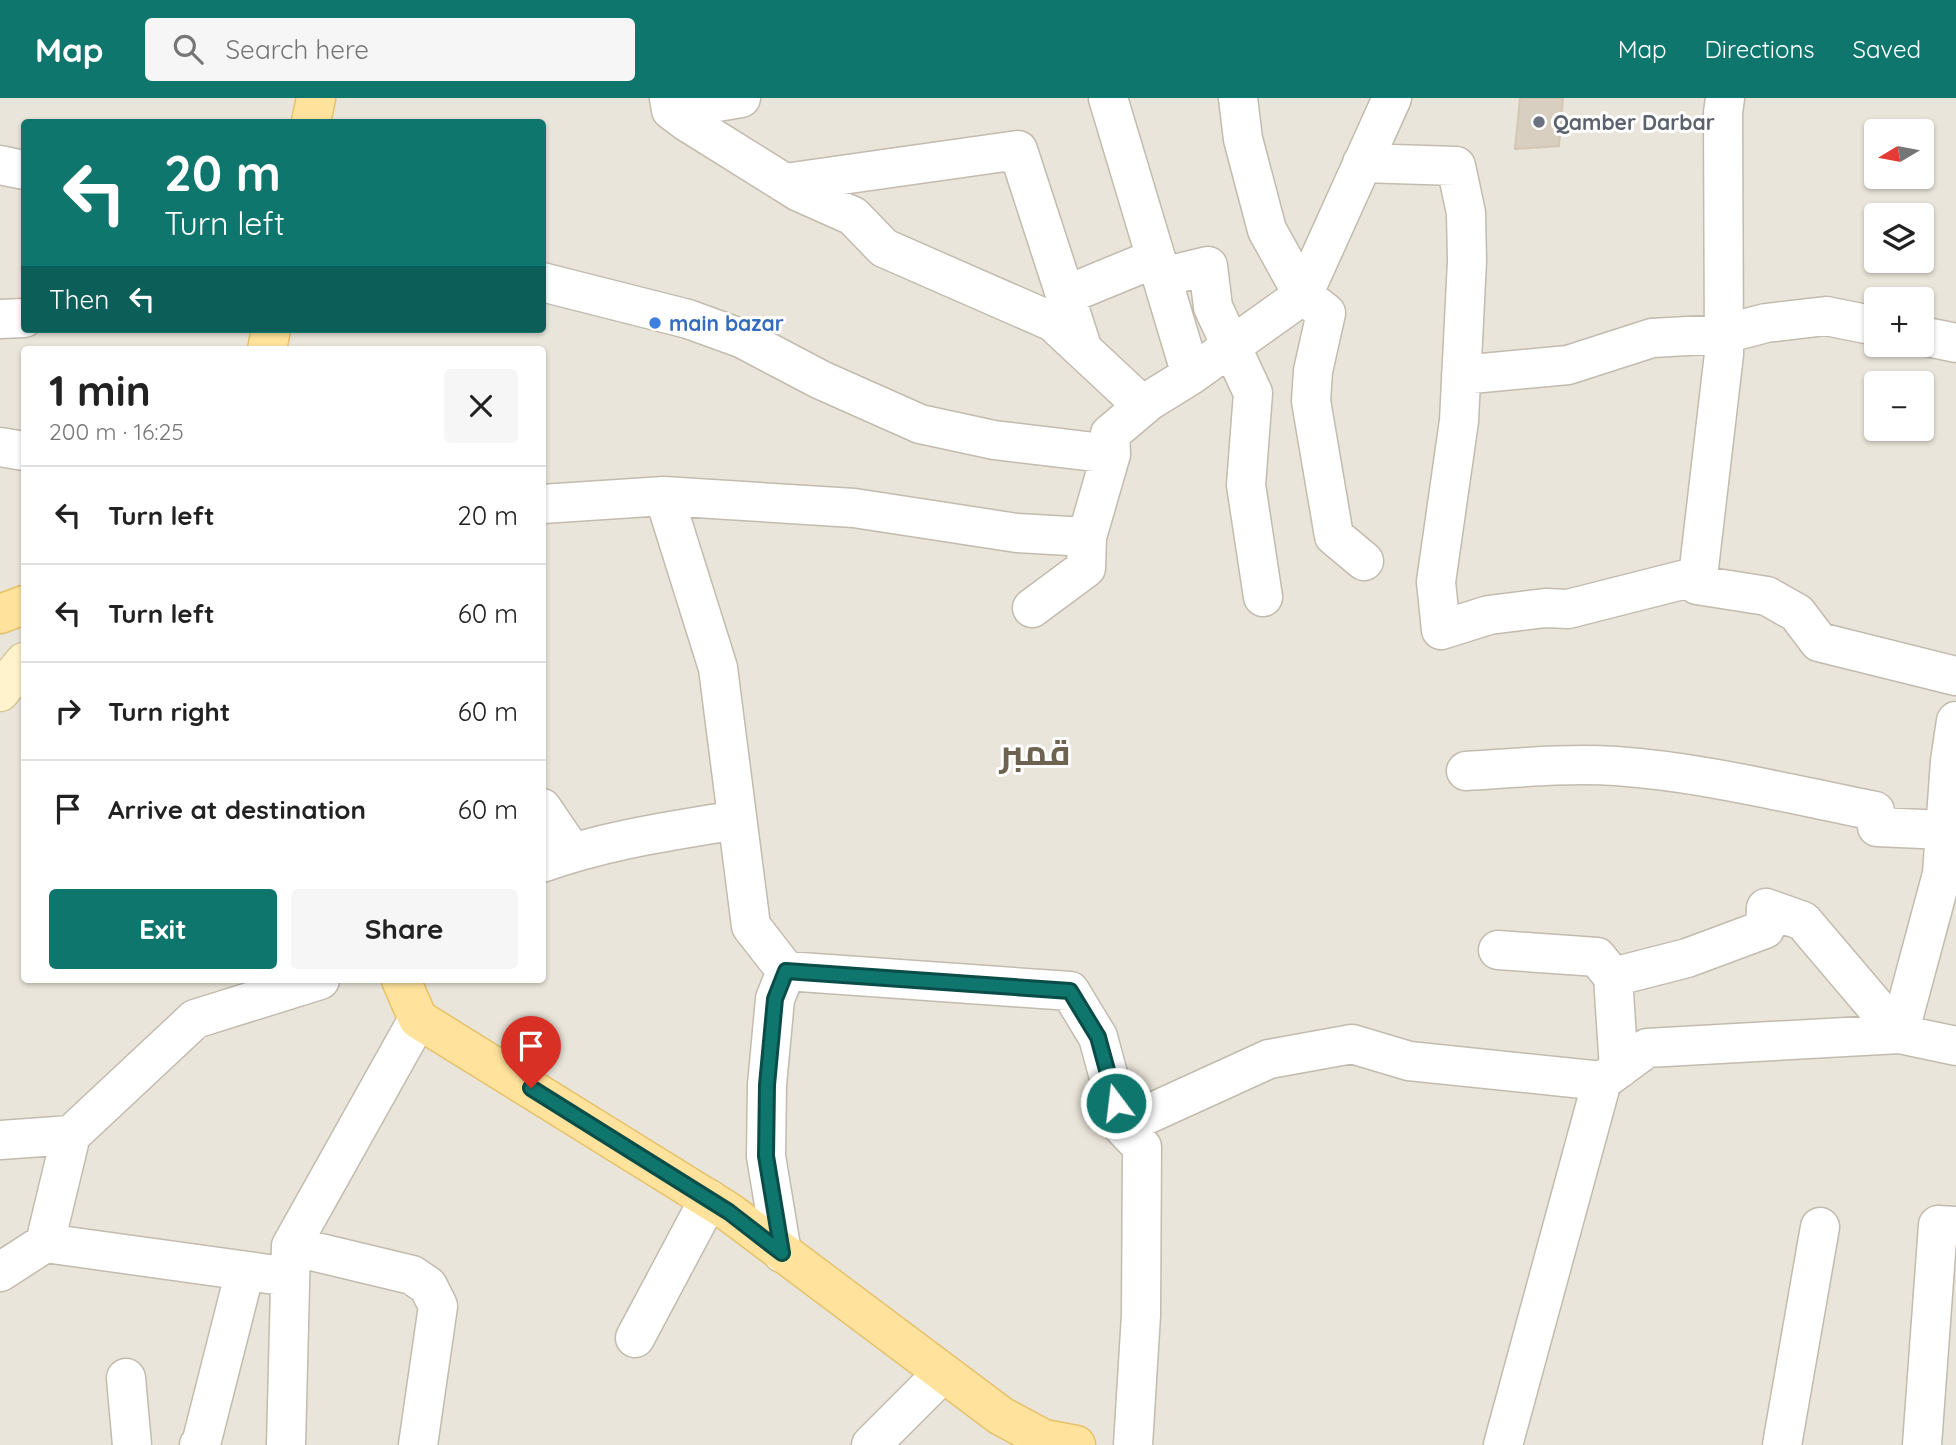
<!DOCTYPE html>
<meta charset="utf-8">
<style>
body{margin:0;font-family:Quicksand,Cairo,sans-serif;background:#f6f6f6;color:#222;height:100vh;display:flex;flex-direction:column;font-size:26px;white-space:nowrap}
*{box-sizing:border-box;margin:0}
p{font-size:23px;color:#767676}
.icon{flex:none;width:38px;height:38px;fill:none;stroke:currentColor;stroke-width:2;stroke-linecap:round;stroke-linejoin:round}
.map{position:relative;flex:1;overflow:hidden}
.side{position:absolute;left:21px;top:248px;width:525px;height:637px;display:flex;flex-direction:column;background:#fff;border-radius:7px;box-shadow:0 2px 5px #0004}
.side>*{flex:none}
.banner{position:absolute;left:21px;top:21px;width:525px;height:214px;border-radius:7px;box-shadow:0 2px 5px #0004;background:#0f766e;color:#fff;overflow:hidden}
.needle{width:46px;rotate:260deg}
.controls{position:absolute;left:1864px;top:21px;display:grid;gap:14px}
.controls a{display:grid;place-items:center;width:70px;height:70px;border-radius:7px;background:#fff;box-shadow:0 2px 5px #0004;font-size:35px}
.pin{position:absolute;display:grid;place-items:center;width:60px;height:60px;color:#fff;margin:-72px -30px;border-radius:50% 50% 50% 0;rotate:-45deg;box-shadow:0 0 7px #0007}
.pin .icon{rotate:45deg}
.me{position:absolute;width:77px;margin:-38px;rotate:345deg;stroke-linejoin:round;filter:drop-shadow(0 0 5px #0008)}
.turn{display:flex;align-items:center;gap:24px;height:147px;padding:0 28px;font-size:32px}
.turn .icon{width:91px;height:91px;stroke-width:2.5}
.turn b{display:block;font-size:49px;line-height:60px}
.then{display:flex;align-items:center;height:66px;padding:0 28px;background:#0003;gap:14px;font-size:26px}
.round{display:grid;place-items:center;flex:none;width:74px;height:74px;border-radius:7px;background:#f6f6f6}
.head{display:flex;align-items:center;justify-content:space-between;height:119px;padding:0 28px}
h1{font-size:42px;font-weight:700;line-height:52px}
.primary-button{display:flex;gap:14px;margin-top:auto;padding:14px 28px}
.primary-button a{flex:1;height:80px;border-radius:7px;background:#0f766e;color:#fff;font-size:28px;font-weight:700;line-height:80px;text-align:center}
.primary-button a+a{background:#f6f6f6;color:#222}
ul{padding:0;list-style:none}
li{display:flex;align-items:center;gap:21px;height:98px;padding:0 28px;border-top:2px solid #e0e0e0}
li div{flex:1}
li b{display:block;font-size:26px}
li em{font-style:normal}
header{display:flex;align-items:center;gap:42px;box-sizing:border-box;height:98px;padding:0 35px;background:#0f766e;color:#fff}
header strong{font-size:33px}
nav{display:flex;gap:38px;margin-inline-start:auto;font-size:24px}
.search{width:490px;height:63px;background:#f6f6f6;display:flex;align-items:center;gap:18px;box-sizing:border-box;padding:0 24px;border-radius:7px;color:#767676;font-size:26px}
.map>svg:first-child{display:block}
.residential{fill:#eae5da;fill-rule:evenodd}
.building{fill:#d8cfc1;stroke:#d3c7b4;stroke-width:2}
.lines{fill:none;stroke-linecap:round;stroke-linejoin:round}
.minor-casing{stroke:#c2bbae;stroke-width:41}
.secondary-casing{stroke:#d6c79b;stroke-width:41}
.primary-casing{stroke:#e6c16a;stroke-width:41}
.minor{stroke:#fff;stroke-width:38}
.secondary{stroke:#fff3cd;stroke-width:38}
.primary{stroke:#ffe39c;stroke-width:38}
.route-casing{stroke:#0a4d48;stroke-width:18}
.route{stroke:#0f766e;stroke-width:12}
.worship-dot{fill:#6b7280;stroke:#fff;stroke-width:2.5}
.shop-dot{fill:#3f7fe0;stroke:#fff;stroke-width:2.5}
.labels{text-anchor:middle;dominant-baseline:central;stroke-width:6;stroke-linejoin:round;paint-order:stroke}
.worship-label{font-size:21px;font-weight:bold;fill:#5b616d;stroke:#fff;text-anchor:start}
.shop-label{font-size:21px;font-weight:bold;fill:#366cbe;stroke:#fff;text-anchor:start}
.town-label{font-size:35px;font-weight:bold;fill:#6e6250;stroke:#fff}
</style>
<header>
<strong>Map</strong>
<div class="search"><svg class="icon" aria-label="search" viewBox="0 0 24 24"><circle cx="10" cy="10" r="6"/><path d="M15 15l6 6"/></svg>Search here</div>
<nav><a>Map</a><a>Directions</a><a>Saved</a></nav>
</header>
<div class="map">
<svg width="1956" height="1347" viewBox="0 0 1956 1347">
<rect width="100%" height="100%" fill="#f6f3ec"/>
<!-- residential -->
<path class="residential" d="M 0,0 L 1956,0 L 1956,1347 L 0,1347 ZM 24,24 L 542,24 L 542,231 L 24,231 ZM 1876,33 L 1922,33 L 1922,79 L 1876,79 ZM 1876,117 L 1922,117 L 1922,163 L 1876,163 ZM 1876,201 L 1922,201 L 1922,247 L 1876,247 ZM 24,252 L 542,252 L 542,882 L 24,882 ZM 1876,285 L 1922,285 L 1922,331 L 1876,331 Z"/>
<!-- building -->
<path class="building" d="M 1520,0 L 1563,0 L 1559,48 L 1515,51 Z"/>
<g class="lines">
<!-- minor casing -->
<g class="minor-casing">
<path id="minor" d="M 669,0 L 671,12 L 687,24 L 799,94 L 853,118 L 884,150 L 1053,224 L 1143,308
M 1108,0 L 1191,277
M 1238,0 L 1243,41 L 1267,132 L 1303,197 L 1326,215 L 1313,273 L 1311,303 L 1334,438 L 1364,463
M 1725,0 L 1723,15 L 1724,256 L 1697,487 L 1767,498 L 1797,515 L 1819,544 L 1956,578
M 671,12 L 741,0
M 1362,65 L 1456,68 L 1466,115 L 1467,163 L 1459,323 L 1436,484 L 1441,532 L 1489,517 L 1545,510 L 1568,511 L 1698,478
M 0,67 L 24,72
M 785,85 L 1018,52 L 1082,249
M 1162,179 L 1208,168 L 1213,209 L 1253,295 L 1246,387 L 1263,499
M 542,184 L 688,221 L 743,241 L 821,282 L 920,326 L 994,342 L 1111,356
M 1066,197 L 1156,160
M 0,221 L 24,220
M 1922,238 L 1956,245
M 1461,277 L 1568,267 L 1652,240 L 1724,236 L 1766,225 L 1826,218 L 1876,228
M 0,349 L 24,353
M 664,398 L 718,570 L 751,828 L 786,873 L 1070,893 L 1098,939 L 1122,1028 L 1142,1049 L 1141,1217 L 1133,1347
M 542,406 L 664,398 L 854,410 L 1017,435 L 1087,439
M 1032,510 L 1086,470 L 1087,439 L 1111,356 L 1110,336 L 1149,303 L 1191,277 L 1303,197 L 1392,0
M 1466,673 C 1516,670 1566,665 1616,668 C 1703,674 1789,696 1875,713 L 1877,729 L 1945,732 L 1956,735
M 542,710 L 572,754
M 542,765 C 605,742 671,733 736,722
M 1498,852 L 1597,859 L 1613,879 L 1619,971
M 1613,879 L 1687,860 L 1765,831 L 1766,810 L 1803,823 L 1899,936 L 1942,776 L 1950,663 L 1956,623
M 1122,1028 L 1269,961 L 1352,946 L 1409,963 L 1602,983 L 1647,950 L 1899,936 L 1956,948
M 0,1042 L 71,1037
M 45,1145 L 290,1179
M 291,1148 L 412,1177 L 428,1188 L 438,1208 L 418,1347
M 782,1155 L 766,1058 L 767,987 L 775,901 L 786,873
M 0,1174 L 45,1145 L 71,1037 L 195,921 L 320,882
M 635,1240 L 709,1101
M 126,1280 L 132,1347
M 199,1347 L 201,1346 L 245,1173
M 286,1347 L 291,1148 L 418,921
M 871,1347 L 943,1275
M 1503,1347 L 1602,983
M 1782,1347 L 1820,1129
M 1922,1347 L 1938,1127 L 1956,1128"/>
</g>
<!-- secondary casing -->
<g class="secondary-casing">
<path id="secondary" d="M 0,594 L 24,564"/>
</g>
<!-- primary casing -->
<g class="primary-casing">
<path id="primary" d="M 311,24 L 316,0
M 267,252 L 271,231
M 0,516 L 24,507
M 401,882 L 418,921 L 729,1114 L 1001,1318 L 1044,1341 L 1076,1347"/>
</g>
<!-- minor -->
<use href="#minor" class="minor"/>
<!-- secondary -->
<use href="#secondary" class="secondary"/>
<!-- primary -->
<use href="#primary" class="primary"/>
</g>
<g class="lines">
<!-- route casing -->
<g class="route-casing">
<path id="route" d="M 531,990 L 729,1114 L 782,1155 L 766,1058 L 767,987 L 775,901 L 786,873 L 1070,893 L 1098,939 L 1116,1005"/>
</g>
<!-- route -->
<use href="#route" class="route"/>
</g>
<!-- markers -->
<circle class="worship-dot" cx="1539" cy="24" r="7"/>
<circle class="shop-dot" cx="655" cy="225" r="7"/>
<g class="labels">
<!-- worship labels -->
<g class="worship-label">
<text x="1553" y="24">Qamber Darbar</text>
</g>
<!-- shop labels -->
<g class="shop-label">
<text x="669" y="225">main bazar</text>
</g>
<!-- town labels -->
<g class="town-label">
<text x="1035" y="654">قمبر</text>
</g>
</g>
</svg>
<div class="controls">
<a><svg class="needle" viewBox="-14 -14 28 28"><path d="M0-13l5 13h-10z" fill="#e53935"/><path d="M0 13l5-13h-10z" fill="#767676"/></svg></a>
<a><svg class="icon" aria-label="layers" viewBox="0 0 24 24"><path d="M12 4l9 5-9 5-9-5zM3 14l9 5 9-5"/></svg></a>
<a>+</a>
<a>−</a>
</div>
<div class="pin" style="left:531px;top:990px;background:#d93025"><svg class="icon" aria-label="arrive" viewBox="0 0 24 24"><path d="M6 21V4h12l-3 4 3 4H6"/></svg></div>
<svg class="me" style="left:1116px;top:1005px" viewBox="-20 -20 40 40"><circle r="17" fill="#0f766e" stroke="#fff" stroke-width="3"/><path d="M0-11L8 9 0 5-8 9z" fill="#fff"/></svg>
<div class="banner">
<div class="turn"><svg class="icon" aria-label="left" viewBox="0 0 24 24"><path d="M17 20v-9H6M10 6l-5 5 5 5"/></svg><div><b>20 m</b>Turn left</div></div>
<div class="then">Then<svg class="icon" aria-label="left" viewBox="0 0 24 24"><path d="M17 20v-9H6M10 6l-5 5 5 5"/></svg></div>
</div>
<section class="side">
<div class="head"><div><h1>1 min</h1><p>200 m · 16:25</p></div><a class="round"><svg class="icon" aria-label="close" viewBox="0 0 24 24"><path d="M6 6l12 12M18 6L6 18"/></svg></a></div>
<ul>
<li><svg class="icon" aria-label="left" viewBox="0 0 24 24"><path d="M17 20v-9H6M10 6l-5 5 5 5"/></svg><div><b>Turn left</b></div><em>20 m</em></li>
<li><svg class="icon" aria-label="left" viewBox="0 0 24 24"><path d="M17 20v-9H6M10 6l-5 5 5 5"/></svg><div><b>Turn left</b></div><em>60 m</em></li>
<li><svg class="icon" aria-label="right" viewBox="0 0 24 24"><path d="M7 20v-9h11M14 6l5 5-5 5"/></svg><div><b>Turn right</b></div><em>60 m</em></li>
<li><svg class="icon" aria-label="arrive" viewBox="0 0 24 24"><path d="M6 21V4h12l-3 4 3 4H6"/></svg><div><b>Arrive at destination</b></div><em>60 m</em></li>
</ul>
<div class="primary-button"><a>Exit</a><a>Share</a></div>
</section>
</div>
